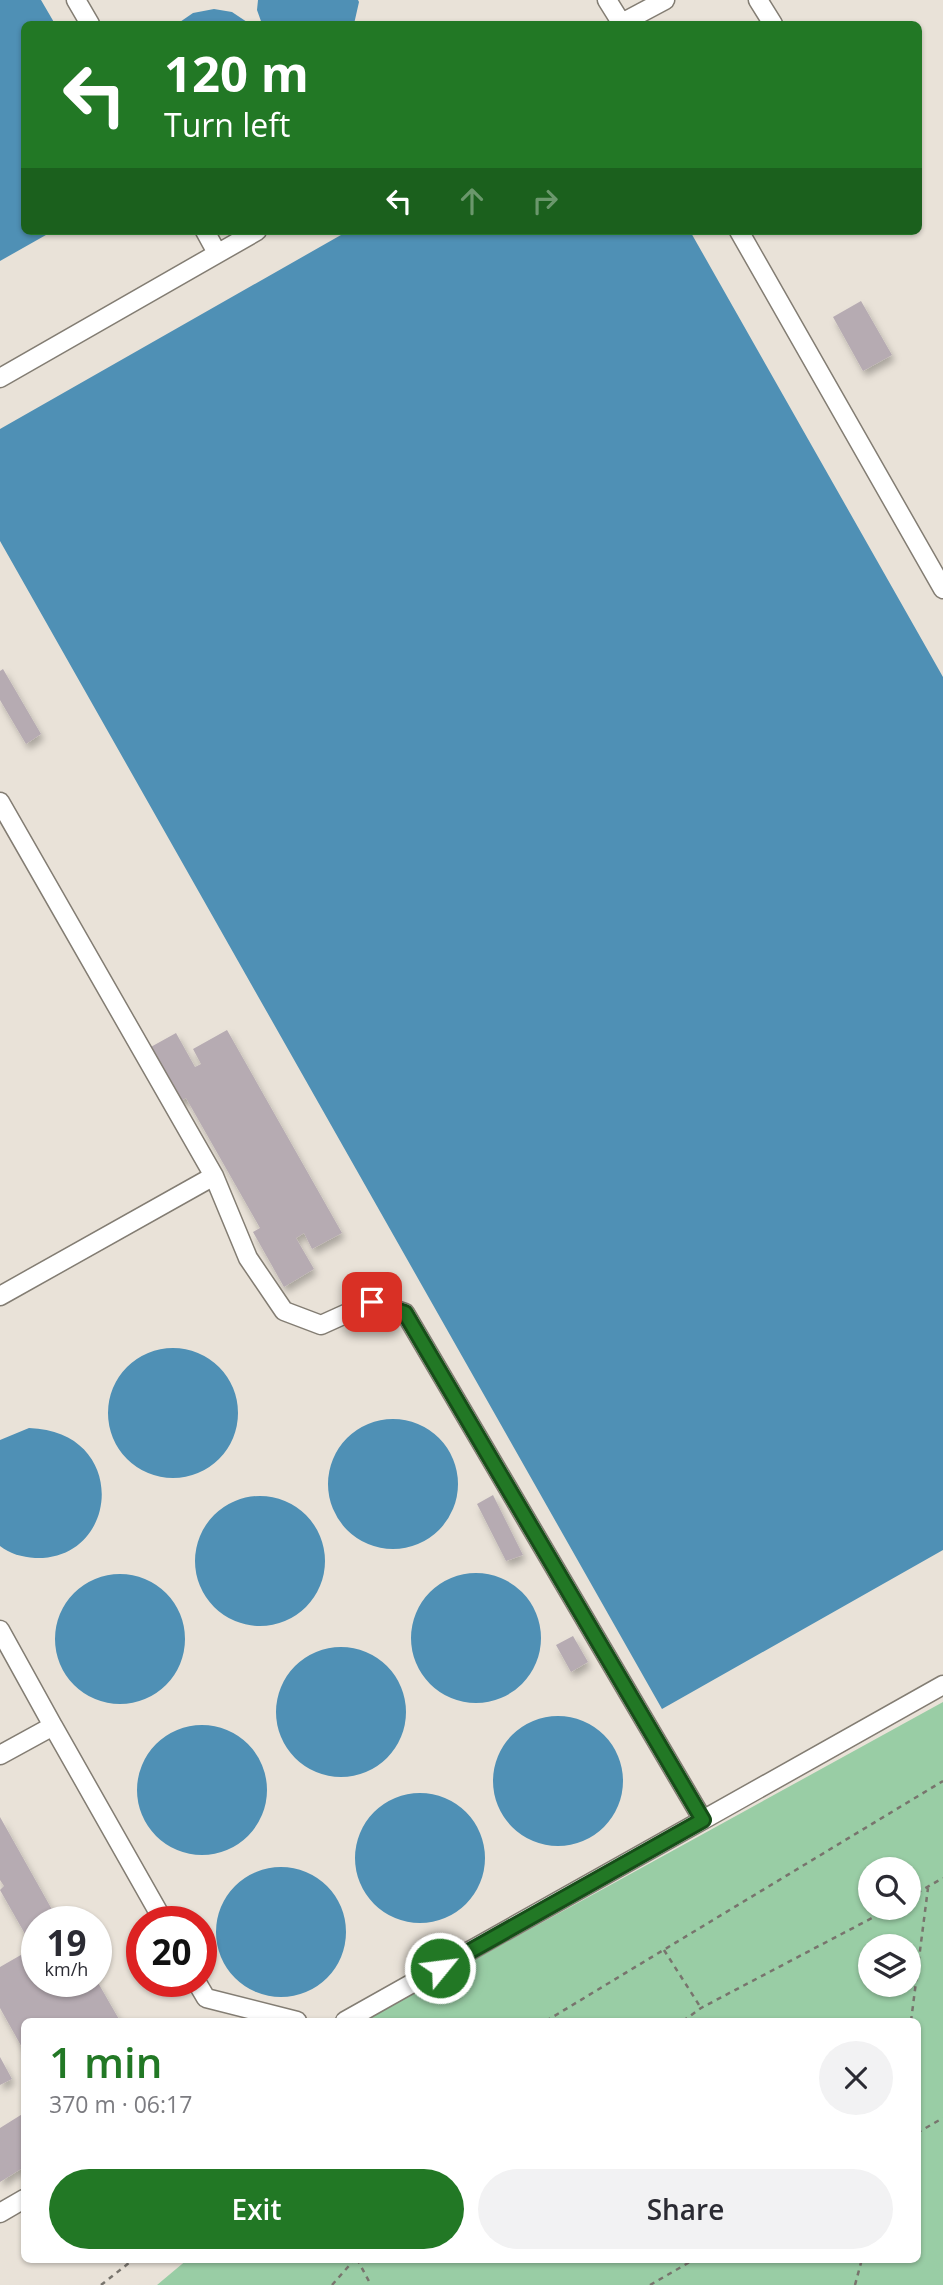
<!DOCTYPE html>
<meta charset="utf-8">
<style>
body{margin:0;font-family:"Open Sans",sans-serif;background:#f2f2f3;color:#2b2b33;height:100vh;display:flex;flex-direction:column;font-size:26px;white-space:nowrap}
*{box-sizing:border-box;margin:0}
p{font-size:23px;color:#7c7c81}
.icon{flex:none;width:38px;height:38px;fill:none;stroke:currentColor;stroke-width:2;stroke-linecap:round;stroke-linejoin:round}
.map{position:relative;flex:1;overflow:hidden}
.drawer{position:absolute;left:21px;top:2018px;width:900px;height:245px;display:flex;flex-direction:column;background:#fff;border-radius:10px;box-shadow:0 2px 5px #0004}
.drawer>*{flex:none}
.banner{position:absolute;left:21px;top:21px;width:901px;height:214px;border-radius:10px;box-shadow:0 2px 5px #0004;background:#227825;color:#fff;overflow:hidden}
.controls{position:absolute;left:858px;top:1857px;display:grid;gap:14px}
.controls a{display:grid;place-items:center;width:63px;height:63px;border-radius:50%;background:#fff;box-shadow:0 2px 5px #0004;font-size:35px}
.speed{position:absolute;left:21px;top:1906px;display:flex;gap:14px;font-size:35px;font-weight:700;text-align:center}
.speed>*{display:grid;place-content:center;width:91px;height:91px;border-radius:50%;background:#fff;box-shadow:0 2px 5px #0004;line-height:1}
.speed small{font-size:18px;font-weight:400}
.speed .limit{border:10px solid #d22;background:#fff;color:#111}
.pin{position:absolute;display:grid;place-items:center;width:60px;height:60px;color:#fff;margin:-30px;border-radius:14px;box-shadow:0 4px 10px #0006}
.me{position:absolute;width:77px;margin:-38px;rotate:61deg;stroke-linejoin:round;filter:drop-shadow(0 0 5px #0008)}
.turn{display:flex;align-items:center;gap:24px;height:147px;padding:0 28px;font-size:32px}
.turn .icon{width:91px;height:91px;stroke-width:2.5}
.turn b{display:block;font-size:49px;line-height:60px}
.lanes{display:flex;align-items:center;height:66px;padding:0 28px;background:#0003;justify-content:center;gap:35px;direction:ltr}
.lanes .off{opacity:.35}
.round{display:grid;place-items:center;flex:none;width:74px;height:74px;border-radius:37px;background:#f2f2f3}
.head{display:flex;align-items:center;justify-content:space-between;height:119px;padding:0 28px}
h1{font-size:42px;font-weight:600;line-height:52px;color:#227825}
.cta{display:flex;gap:14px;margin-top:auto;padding:14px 28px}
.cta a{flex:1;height:80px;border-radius:42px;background:#227825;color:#fff;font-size:28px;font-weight:600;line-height:80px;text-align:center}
.cta a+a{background:#f2f2f3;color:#2b2b33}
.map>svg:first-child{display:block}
.green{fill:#99cda5;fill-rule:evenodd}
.water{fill:#4f90b5}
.building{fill:#b6abb2;filter:url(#shadow)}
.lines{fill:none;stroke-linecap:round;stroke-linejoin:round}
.minor-casing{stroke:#837d73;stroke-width:21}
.path{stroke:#78746d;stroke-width:2.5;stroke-dasharray:5 5;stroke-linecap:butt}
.minor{stroke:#fff;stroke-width:18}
.route-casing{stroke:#164e18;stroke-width:18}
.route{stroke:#227825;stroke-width:12}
</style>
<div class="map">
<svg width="943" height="2285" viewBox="0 0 943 2285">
<defs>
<filter id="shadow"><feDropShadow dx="3" dy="5.5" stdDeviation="3.5" flood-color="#0004"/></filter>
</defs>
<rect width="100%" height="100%" fill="#e9e2d8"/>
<!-- green -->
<path class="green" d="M 943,1702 L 943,2285 L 157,2285 L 188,2259 L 917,2259 L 917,2021 L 363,2021 ZM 870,1869 L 908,1869 L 908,1908 L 870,1908 ZM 870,1946 L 908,1946 L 908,1984 L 870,1984 Z"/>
<!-- water -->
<path class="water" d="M 0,0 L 41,0 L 55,24 L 24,24 L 24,231 L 53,231 L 0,261 Z
M 258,0 L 358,0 L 359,2 L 354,24 L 262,24 L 257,10 Z
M 214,9 L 232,12 L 250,24 L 177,24 L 193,13 Z
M 348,231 L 690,231 L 943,677 L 943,1550 L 662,1709 L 0,541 L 0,429 Z
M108 1413a65 65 0 1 1 130 0a65 65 0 1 1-130 0Z
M328 1484a65 65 0 1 1 130 0a65 65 0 1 1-130 0Z
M 29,1428 C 130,1431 120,1561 35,1558 C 22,1557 10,1554 0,1546 L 0,1440 Z
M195 1561a65 65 0 1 1 130 0a65 65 0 1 1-130 0Z
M411 1638a65 65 0 1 1 130 0a65 65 0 1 1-130 0Z
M55 1639a65 65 0 1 1 130 0a65 65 0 1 1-130 0Z
M276 1712a65 65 0 1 1 130 0a65 65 0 1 1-130 0Z
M493 1781a65 65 0 1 1 130 0a65 65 0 1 1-130 0Z
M137 1790a65 65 0 1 1 130 0a65 65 0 1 1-130 0Z
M355 1858a65 65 0 1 1 130 0a65 65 0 1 1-130 0Z
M216 1932a65 65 0 1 1 130 0a65 65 0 1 1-130 0Z"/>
<!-- building -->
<path class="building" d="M 861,301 L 892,355 L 863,371 L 833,317 Z
M 3,669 L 41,734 L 26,744 L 0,700 L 0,671 Z
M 227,1030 L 342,1233 L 312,1249 L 304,1233 L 296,1238 L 314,1269 L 284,1287 L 253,1232 L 260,1228 L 186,1098 L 179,1102 L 149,1048 L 176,1033 L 195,1067 L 201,1064 L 193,1049 Z
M 493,1495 L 523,1555 L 506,1561 L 477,1504 Z
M 573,1636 L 588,1662 L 571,1672 L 556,1645 Z
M 0,1817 L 59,1922 L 37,1922 L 37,1981 L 97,1981 L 120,2021 L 24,2021 L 24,2051 L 0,2008 L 0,1967 L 33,1948 L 0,1890 L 4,1886 L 0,1880 Z
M 0,2057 L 12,2079 L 0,2085 Z
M 24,2113 L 24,2167 L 0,2182 L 0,2128 Z"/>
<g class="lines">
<!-- minor casing -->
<g class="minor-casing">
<path id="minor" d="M 76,0 L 90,24
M 607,0 L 622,24
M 758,0 L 773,24
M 620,24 L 665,0
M 205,231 L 217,253
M 739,231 L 943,589
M 0,378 L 257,231
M 0,802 L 214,1176 L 248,1258 L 284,1311 L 321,1325 L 372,1302 L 405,1313 L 703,1820
M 0,1296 L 214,1176
M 0,1630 L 53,1726
M 0,1755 L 53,1726 L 164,1922
M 196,1981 L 206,1998 L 297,2021
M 345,2021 L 943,1685
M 0,2213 L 24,2199"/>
</g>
<!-- path -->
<path class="path" d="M 908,1898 L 943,1878
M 664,1950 L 701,2008
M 546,2021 L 943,1781
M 683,2021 L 701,2008 L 891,1908
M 911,2021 L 928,1888
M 917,2133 L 943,2118
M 357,2259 L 371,2285
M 101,2285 L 134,2259
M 332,2285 L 355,2259
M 650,2285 L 695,2259
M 855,2285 L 862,2259"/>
<!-- minor -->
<use href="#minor" class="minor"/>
</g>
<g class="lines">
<!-- route casing -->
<g class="route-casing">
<path id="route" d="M 372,1302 L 405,1313 L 703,1820 L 440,1968"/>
</g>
<!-- route -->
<use href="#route" class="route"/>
</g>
</svg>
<div class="controls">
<a><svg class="icon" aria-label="search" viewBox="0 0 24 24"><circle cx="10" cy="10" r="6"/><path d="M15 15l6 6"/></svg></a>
<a><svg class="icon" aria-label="layers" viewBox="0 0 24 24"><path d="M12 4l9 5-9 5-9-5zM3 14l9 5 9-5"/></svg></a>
</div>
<div class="speed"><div>19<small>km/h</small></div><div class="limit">20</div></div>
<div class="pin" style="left:372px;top:1302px;background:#d93025"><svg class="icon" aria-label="arrive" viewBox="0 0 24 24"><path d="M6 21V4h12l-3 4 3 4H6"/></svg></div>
<svg class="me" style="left:440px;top:1968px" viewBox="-20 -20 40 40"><circle r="17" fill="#227825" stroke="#fff" stroke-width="3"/><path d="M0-11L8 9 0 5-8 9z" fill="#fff"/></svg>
<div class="banner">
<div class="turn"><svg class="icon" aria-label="left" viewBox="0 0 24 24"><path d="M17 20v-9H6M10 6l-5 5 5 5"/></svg><div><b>120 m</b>Turn left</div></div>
<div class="lanes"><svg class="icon" aria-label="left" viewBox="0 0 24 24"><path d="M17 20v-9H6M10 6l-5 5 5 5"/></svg><svg class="icon off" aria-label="ahead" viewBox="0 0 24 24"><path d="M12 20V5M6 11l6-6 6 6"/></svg><svg class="icon off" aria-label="right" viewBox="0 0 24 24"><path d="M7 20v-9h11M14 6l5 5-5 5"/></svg></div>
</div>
<section class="drawer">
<div class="head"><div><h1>1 min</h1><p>370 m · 06:17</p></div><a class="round"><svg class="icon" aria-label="close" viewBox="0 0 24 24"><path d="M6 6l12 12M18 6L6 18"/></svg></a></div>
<div class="cta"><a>Exit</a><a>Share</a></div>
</section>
</div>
